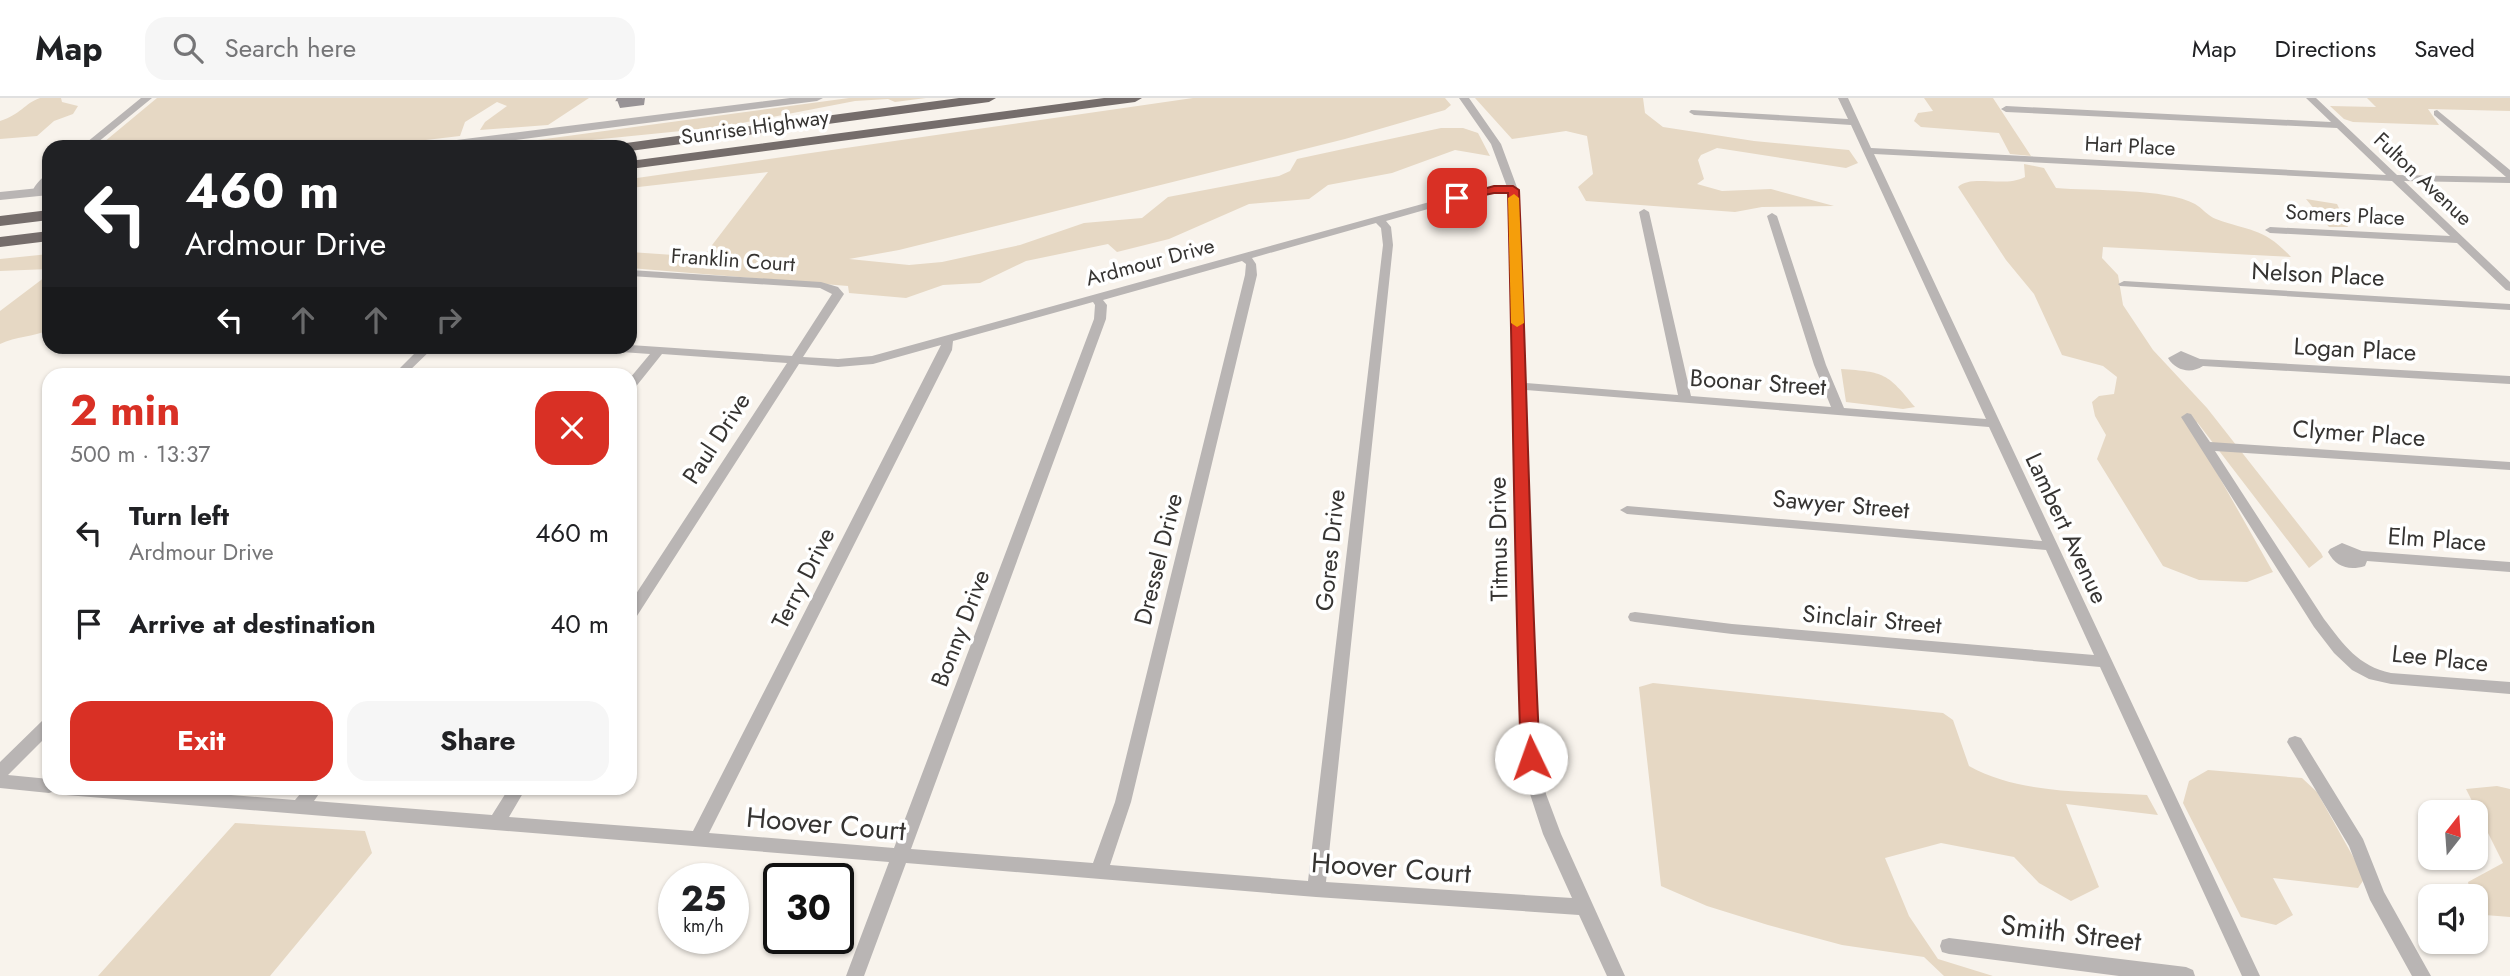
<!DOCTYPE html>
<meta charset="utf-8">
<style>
body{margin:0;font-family:Jost,sans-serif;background:#f6f6f6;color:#202124;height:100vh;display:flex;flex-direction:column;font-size:26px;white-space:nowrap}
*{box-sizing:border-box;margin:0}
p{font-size:23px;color:#757577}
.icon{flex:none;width:38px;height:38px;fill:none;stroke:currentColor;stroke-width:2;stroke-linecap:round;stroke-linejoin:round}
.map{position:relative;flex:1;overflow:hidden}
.panel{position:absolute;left:42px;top:270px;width:595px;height:427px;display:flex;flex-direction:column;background:#fff;border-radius:21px;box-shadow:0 2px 5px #0004}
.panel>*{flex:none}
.hud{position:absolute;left:42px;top:42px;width:595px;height:214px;border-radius:21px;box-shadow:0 2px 5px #0004;background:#202124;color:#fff;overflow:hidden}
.needle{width:46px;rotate:17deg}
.controls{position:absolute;left:2418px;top:702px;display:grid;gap:14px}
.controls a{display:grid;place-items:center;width:70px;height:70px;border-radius:14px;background:#fff;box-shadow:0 2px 5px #0004;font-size:35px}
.speed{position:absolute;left:658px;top:765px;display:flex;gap:14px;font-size:35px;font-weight:700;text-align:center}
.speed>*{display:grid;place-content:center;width:91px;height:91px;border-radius:50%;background:#fff;box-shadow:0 2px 5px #0004;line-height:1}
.speed small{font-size:18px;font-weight:400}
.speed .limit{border:4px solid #111;border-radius:10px;background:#fff;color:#111}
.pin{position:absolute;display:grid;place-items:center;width:60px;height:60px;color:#fff;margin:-30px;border-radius:14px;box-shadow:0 4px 10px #0006}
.me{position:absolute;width:77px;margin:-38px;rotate:357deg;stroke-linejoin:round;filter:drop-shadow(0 0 5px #0008)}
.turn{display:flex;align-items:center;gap:24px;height:147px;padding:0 28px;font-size:32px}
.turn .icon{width:91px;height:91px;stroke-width:2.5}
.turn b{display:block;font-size:49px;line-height:60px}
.lanes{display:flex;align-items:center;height:66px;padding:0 28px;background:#0003;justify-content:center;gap:35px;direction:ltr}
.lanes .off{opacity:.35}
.round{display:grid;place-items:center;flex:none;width:74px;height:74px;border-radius:21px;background:#f6f6f6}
.overview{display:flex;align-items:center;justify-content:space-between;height:119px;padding:0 28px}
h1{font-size:42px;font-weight:700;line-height:52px;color:#d93025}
.button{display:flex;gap:14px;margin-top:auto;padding:14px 28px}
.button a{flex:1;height:80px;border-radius:21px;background:#d93025;color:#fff;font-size:28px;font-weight:700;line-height:80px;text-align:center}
.button a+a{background:#f6f6f6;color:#202124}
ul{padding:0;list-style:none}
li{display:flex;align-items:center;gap:21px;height:91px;padding:0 28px}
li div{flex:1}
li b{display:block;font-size:26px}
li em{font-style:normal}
header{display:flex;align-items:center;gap:42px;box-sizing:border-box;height:98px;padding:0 35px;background:#fff;border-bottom:2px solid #e0e0e0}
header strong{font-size:33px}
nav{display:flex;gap:38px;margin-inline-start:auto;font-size:24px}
.search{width:490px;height:63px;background:#f6f6f6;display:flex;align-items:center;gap:18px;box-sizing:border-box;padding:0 24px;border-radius:21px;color:#757577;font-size:26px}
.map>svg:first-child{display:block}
.green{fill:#e6d8c4}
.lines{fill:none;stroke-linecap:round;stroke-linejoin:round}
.minor{fill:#b9b5b4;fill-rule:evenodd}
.tertiary{fill:#b9b5b4;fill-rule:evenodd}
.motorway{fill:#756d6b;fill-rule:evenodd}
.shaded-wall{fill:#989396}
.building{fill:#d9d2d7;stroke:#989396;stroke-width:2}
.route{fill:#d93025;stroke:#8d1f18;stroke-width:2}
.slow{fill:#f59e0b}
.labels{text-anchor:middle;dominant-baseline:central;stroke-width:7;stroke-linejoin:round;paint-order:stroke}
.far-street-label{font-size:21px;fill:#363432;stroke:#fff}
.street-label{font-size:24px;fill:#363432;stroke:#fff}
.near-street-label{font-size:28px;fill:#363432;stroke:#fff}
</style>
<header>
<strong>Map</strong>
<div class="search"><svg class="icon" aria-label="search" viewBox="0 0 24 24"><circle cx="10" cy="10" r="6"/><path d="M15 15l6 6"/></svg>Search here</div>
<nav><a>Map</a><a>Directions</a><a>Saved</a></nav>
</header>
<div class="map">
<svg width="2510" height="878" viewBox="0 0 2510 878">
<rect width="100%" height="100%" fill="#f8f3ec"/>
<!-- green -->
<path class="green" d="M 40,0 L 61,0 L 62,4 L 78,8 L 73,16 L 54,23 L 37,38 L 0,41 L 0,23 C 20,17 25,5 40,0 Z
M 157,0 L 589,0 L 548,27 L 480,32 L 485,24 L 507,8 L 497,4 L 465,24 L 460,38 L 366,49 L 98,49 Z
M 849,0 L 926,0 L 895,4 L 888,1 L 855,3 L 721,29 L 522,49 L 485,49 Z
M 1193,0 L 1445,0 L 1451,7 L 1445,12 L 1345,41 L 899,152 L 849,161 L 909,167 L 942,164 L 1020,147 L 1084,125 L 1142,120 L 1168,99 L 1279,78 L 1290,73 L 1297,61 L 1441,30 L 1463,30 L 1478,35 L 1490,58 L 1455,52 L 1392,75 L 1328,87 L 1309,101 L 1249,106 L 1169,141 L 1117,154 L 1108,146 L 1026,163 L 980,185 L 943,187 L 906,200 L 849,195 L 848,188 L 630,170 L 630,154 L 703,159 L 768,74 L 630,90 L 630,81 Z
M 1475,0 L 1643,0 L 1645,15 L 1663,29 L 1754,43 L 1849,52 L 1858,65 L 1846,70 L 1717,50 L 1701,57 L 1698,62 L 1704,81 L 1697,86 L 1722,93 L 1771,91 L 1834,108 L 1762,109 L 1735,114 L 1586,103 L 1578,89 L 1593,76 L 1587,38 L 1566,33 L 1512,41 Z
M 1924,0 L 1993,0 L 2031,58 L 2010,56 L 1999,35 L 1921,29 L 1914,23 L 1918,15 L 1933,13 Z
M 2367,0 L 2510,0 L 2510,13 L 2428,11 L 2439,27 L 2353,24 L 2344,21 L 2330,8 L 2376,9 Z
M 2024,66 L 2044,70 L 2056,90 C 2091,93 2166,90 2195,106 C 2202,110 2208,118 2216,121 C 2251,134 2263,129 2291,159 L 2103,149 L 2102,160 L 2118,177 L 2123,207 L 2153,252 L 2207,310 L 2321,455 L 2323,459 L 2309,470 L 2197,324 L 2200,345 L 2273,474 L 2247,484 L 2199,482 L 2163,468 L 2097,361 L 2106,337 L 2095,318 L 2092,304 L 2099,298 L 2114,296 L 2117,279 L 2103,268 L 2062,257 L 2034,196 L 2006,162 L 1958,89 C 1971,76 2005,90 2025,79 Z
M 2306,101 L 2337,106 L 2348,129 L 2329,129 Z
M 49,156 L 49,171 L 0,173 L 0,161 Z
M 49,176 L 49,232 C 33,239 16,238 0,246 L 0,213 Z
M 1841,271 C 1885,274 1887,275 1915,309 L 1903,311 L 1846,304 Z
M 1653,585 L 1943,615 L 1953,622 L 1969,668 C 2021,697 2089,693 2147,697 L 2158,717 L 2066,706 L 2099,789 L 2071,803 L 2039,785 L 2014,759 L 1941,745 L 1885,760 L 1909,818 L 1938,861 L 1993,878 L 1944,878 L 1924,859 L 1842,847 L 1768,827 L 1707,808 L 1661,788 L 1639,589 Z
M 2208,672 L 2302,680 L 2317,694 L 2365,780 L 2358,790 L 2273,780 L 2293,817 L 2276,827 L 2241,819 L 2183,705 L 2189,683 Z
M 2497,688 L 2510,691 L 2510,819 L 2485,817 L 2476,807 L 2476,798 L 2471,798 L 2468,784 L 2503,765 L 2466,691 Z
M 235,725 L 365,733 L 372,755 L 270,878 L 98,878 Z"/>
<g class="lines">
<!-- minor -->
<path class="minor" d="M 141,0 L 152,0 L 92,49 L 81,49 Z
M 1459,0 L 1469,0 L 1501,46 L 1518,92 L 1526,285 L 1678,297 L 1639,114 L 1644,111 L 1649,114 L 1691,298 L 1831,309 L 1814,267 L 1767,118 L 1772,115 L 1777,118 L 1826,267 L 1844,310 L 1986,321 L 1851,27 L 1694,17 L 1689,14 L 1691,12 L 1848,21 L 1838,0 L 1848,0 L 1871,50 L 2386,77 L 2337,30 L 2006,14 L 2001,11 L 2006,8 L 2331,24 L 2306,0 L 2316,0 L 2397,77 L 2506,79 L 2434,17 L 2434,13 L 2437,12 L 2510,72 L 2510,85 L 2404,83 L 2510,184 L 2510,193 L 2506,192 L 2457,145 L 2270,135 L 2265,132 L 2270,129 L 2450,138 L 2392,83 L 1874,56 L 2260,878 L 2242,878 L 2100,569 L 1732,536 L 1635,524 L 1630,523 L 1628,519 L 1630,515 L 1635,514 L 1732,526 L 2094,557 L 2046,452 L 1627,416 L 1620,412 L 1627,408 L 2042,443 L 1989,329 L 1526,292 L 1529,468 L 1539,660 L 1546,696 L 1561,736 L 1625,878 L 1607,878 L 1579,817 L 1316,799 L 906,765 L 864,878 L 846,878 L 889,764 L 66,697 L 60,695 L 58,690 L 144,690 L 295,702 L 305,690 L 323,690 L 314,703 L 492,717 L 509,690 L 526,690 L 509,719 L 693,733 L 941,247 L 873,266 L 838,269 L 799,266 L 635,521 L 630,522 L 630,505 L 787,265 L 662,256 L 634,291 L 630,292 L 630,280 L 650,256 L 592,252 L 586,248 L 630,247 L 792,258 L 832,196 L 820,190 L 630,178 L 630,172 L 821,184 L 838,189 L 844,196 L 803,259 L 838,261 L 872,258 L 1473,92 L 1507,89 L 1491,46 ZM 1508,95 L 1514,288 L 1515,468 L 1523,660 L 1530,696 L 1543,736 L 1572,800 L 1326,784 L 1393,147 L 1391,129 L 1386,123 L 1477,97 ZM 1376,125 L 1381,130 L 1383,147 L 1308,783 L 1110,767 L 1131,704 L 1257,177 L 1256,166 L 1252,160 ZM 1242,163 L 1246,166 L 1245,177 L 1115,704 L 1093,765 L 911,751 L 1106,221 L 1107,207 L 1103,202 ZM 1093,204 L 1095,207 L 1094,221 L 894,750 L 709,735 L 952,252 L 953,243 Z
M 49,76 L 49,85 L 40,97 L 32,97 C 31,91 42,78 49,76 Z
M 2124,183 L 2510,206 L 2510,212 L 2120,188 L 2118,186 Z
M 422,248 L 435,248 L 406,276 L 394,276 Z
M 2181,253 L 2200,261 L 2510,278 L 2510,286 L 2203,268 C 2191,276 2176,273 2168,260 Z
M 2187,315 L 2191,316 L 2210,344 L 2510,364 L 2510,372 L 2215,353 L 2324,521 C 2344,547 2358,568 2391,575 L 2510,584 L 2510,596 L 2391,586 L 2369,581 L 2352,572 L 2334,555 L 2314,529 L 2181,319 Z
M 2342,445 L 2362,453 L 2510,464 L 2510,474 L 2367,463 L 2365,468 C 2349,473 2336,469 2328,454 L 2330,451 Z
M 49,620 L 49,636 L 8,677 L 49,681 L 49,690 L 57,690 L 55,693 L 49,695 L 0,690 L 0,664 L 43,622 Z
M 2295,638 L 2301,640 L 2363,741 L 2384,794 L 2431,878 L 2412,878 L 2370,802 L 2349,748 L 2287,644 L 2289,640 Z
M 1949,840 L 2186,869 L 2193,872 L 2195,878 L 2119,878 L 1949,856 L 1942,854 L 1940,848 L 1942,842 Z"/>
<!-- tertiary -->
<path class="tertiary" d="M 790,0 L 823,0 L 817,3 L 461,49 L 427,49 L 433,45 Z
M 49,89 L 49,97 L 0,102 L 0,94 Z"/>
<!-- motorway -->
<path class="motorway" d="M 959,0 L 996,0 L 989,4 L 630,53 L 630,49 L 619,49 L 626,45 Z
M 1104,0 L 1142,0 L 1135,4 L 630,71 L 630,63 Z
M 49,112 L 49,122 L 0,128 L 0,118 Z
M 49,133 L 49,143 L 0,149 L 0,139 Z"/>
</g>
<!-- shaded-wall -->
<path class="shaded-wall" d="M 645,0 L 644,7 L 620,10 L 617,2 Z"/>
<!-- building -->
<path class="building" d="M 618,0 L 642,0 L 617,2 Z"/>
<!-- route -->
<path class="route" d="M 1494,88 L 1513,88 L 1519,92 C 1527,281 1530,471 1540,660 L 1531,667 L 1521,660 C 1514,472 1513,283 1508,95 L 1494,95 L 1457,103 L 1451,100 Z"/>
<!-- slow -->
<path class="slow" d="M 1514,96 L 1519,100 L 1524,225 L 1517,229 L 1511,225 L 1508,100 Z"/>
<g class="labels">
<!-- far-street labels -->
<g class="far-street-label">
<text transform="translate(755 29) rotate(-8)">Sunrise Highway</text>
<text transform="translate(2130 48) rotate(3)">Hart Place</text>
<text transform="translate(2423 81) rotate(43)">Fulton Avenue</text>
<text transform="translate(2345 117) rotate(3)">Somers Place</text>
<text transform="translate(733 162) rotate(4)">Franklin Court</text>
<text transform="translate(1150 164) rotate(-15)">Ardmour Drive</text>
</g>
<!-- street labels -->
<g class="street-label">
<text transform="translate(2318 176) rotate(3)">Nelson Place</text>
<text transform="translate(2355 251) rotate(3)">Logan Place</text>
<text transform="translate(1758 284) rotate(4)">Boonar Street</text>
<text transform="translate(2359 335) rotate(4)">Clymer Place</text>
<text transform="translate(716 340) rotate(-57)">Paul Drive</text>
<text transform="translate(1841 406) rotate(5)">Sawyer Street</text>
<text transform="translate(2067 430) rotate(65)">Lambert Avenue</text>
<text transform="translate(1498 441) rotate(-91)">Titmus Drive</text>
<text transform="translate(2437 441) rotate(4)">Elm Place</text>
<text transform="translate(1330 452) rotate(-84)">Gores Drive</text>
<text transform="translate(1158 461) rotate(-76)">Dressel Drive</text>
<text transform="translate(803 480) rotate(-63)">Terry Drive</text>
<text transform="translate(1872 521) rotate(5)">Sinclair Street</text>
<text transform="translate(960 530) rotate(-69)">Bonny Drive</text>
<text transform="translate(2440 560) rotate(6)">Lee Place</text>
</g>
<!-- near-street labels -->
<g class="near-street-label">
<text transform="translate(826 726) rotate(5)">Hoover Court</text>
<text transform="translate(1391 770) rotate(4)">Hoover Court</text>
<text transform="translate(2071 835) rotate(7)">Smith Street</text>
</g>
</g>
</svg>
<div class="controls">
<a><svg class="needle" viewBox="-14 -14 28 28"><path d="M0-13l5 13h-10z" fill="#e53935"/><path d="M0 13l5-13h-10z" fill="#757577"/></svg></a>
<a><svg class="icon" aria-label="sound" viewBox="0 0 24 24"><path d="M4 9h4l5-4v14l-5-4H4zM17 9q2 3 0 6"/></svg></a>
</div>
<div class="speed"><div>25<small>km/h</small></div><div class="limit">30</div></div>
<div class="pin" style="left:1457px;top:100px;background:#d93025"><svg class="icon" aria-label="arrive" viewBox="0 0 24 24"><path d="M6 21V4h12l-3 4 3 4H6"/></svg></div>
<svg class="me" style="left:1531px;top:660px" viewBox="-20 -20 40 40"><circle r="19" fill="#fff"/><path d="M0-13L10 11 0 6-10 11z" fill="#d93025"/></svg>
<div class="hud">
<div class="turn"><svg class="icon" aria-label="left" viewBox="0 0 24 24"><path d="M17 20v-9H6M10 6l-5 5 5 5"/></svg><div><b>460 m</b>Ardmour Drive</div></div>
<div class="lanes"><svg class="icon" aria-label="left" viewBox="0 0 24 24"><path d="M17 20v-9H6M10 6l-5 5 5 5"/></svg><svg class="icon off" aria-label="ahead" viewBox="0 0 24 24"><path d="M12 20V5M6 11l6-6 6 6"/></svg><svg class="icon off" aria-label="ahead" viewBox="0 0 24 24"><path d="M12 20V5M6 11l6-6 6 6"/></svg><svg class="icon off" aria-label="right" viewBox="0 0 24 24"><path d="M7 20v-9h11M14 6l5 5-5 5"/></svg></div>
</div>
<section class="panel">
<div class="overview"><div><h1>2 min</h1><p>500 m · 13:37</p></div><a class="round" style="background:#d93025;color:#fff"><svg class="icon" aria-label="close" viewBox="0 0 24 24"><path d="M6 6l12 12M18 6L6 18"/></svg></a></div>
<ul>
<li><svg class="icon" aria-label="left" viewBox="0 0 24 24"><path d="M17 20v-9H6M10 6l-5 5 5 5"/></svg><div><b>Turn left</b><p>Ardmour Drive</p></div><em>460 m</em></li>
<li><svg class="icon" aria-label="arrive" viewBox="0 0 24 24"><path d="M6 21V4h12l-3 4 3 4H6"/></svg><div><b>Arrive at destination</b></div><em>40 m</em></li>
</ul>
<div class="button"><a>Exit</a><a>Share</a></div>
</section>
</div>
